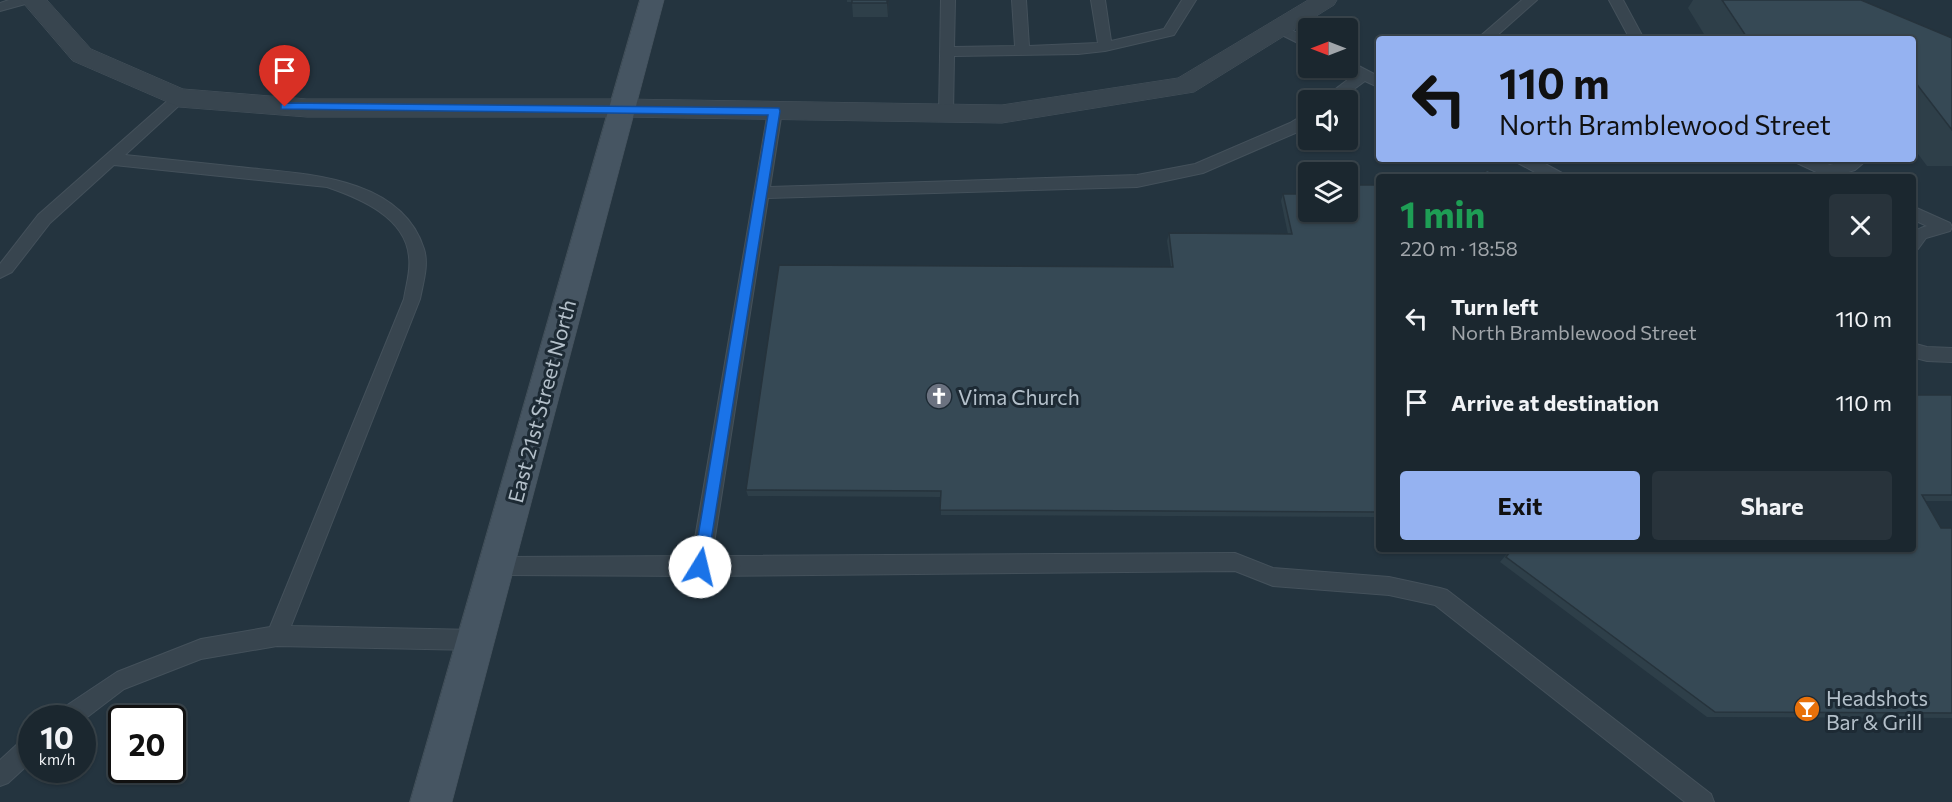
<!DOCTYPE html>
<meta charset="utf-8">
<style>
body{margin:0;font-family:Commissioner,sans-serif;background:#28333b;color:#f1f3f6;height:100vh;display:flex;flex-direction:column;font-size:22px;white-space:nowrap}
*{box-sizing:border-box;margin:0}
p{font-size:20px;color:#a0a5aa}
.icon{flex:none;width:33px;height:33px;fill:none;stroke:currentColor;stroke-width:2;stroke-linecap:round;stroke-linejoin:round}
.map{position:relative;flex:1;overflow:hidden}
.sheet{position:absolute;left:1376px;top:174px;width:540px;height:378px;display:flex;flex-direction:column;background:#1b272f;border-radius:6px;box-shadow:0 2px 4px #0004,0 0 0 2px #39444b}
.sheet>*{flex:none}
.hud{position:absolute;left:1376px;top:36px;width:540px;height:126px;border-radius:6px;box-shadow:0 2px 4px #0004,0 0 0 2px #39444b;background:#95b2f1;color:#111;overflow:hidden}
.needle{width:39px;rotate:270deg}
.fabs{position:absolute;left:1298px;top:18px;display:grid;gap:12px}
.fabs a{display:grid;place-items:center;width:60px;height:60px;border-radius:6px;background:#1b272f;box-shadow:0 2px 4px #0004,0 0 0 2px #39444b;font-size:30px}
.speed{position:absolute;left:18px;top:705px;display:flex;gap:12px;font-size:30px;font-weight:700;text-align:center}
.speed>*{display:grid;place-content:center;width:78px;height:78px;border-radius:50%;background:#1b272f;box-shadow:0 2px 4px #0004,0 0 0 2px #39444b;line-height:1}
.speed small{font-size:15px;font-weight:400}
.speed .limit{border:3px solid #111;border-radius:9px;background:#fff;color:#111}
.pin{position:absolute;display:grid;place-items:center;width:51px;height:51px;color:#fff;margin:-62px -26px;border-radius:50% 50% 50% 0;rotate:-45deg;box-shadow:0 0 6px #0007}
.pin .icon{rotate:45deg}
.me{position:absolute;width:66px;margin:-33px;rotate:9deg;stroke-linejoin:round;filter:drop-shadow(0 0 4px #0008)}
.turn{display:flex;align-items:center;gap:21px;height:126px;padding:0 24px;font-size:27px}
.turn .icon{width:78px;height:78px;stroke-width:2.5}
.turn b{display:block;font-size:42px;line-height:51px}
.round{display:grid;place-items:center;flex:none;width:63px;height:63px;border-radius:6px;background:#28333b}
.summary{display:flex;align-items:center;justify-content:space-between;height:102px;padding:0 24px}
h1{font-size:36px;font-weight:700;line-height:45px;color:#1e9e55}
.action{display:flex;gap:12px;margin-top:auto;padding:12px 24px}
.action a{flex:1;height:69px;border-radius:6px;background:#95b2f1;color:#111;font-size:24px;font-weight:700;line-height:69px;text-align:center}
.action a+a{background:#28333b;color:#f1f3f6}
ul{padding:0;list-style:none}
li{display:flex;align-items:center;gap:18px;height:84px;padding:0 24px}
li div{flex:1}
li b{display:block;font-size:22px}
li em{font-style:normal}
.map>svg:first-child{display:block}
.lines{fill:none;stroke-linecap:round;stroke-linejoin:round}
.lane-casing{stroke:#44515b;stroke-width:2}
.street-casing{stroke:#44515b;stroke-width:1}
.secondary-casing{stroke:#44515b;stroke-width:1}
.lane{fill:#38454f;fill-rule:evenodd}
.street{fill:#38454f;fill-rule:evenodd}
.secondary{fill:#465562;fill-rule:evenodd}
.wall{fill:#2e3f49}
.shaded-wall{fill:#26333c}
.building{fill:#364955;stroke:#26333c;stroke-width:1.5}
.route{fill:#1a73e8;stroke:#114b97;stroke-width:1.5}
.labels{text-anchor:middle;dominant-baseline:central;stroke-width:6;stroke-linejoin:round;paint-order:stroke}
.poi-label{font-size:21px;fill:#b4c0ca;stroke:#1d2a34;text-anchor:start}
.street-label{font-size:21px;fill:#b4c0ca;stroke:#1d2a34}
</style>
<div class="map">
<svg width="1952" height="802" viewBox="0 0 1952 802">
<rect width="100%" height="100%" fill="#24343f"/>
<g class="lines">
<!-- lane casing -->
<g class="lane-casing">
<path id="lane" d="M 9,0 L 31,0 L 29,3 L 0,11 L 0,3 Z
M 941,0 L 955,0 L 954,47 L 1015,46 L 1012,0 L 1026,0 L 1029,46 L 1098,43 L 1091,0 L 1105,0 L 1111,41 L 1164,29 L 1182,0 L 1196,0 L 1174,35 L 1105,51 L 1078,54 L 954,56 L 953,114 L 946,119 L 939,114 Z
M 1522,0 L 1537,0 L 1493,39 L 1477,39 Z
M 1609,0 L 1623,0 L 1644,39 L 1630,39 Z
M 1279,24 L 1308,38 L 1308,48 L 1274,31 L 1272,28 L 1274,25 Z
M 1347,60 L 1378,76 L 1378,87 L 1365,81 L 1339,100 L 1323,100 L 1325,97 L 1354,75 L 1342,68 L 1347,68 Z
M 179,93 L 184,95 L 186,98 L 184,101 L 125,155 C 163,159 201,163 239,167 C 301,174 401,175 424,249 C 429,265 423,283 420,299 L 291,626 L 475,630 L 482,633 L 485,640 L 482,647 L 475,650 L 277,646 L 201,659 L 124,689 L 82,721 L 82,718 L 57,718 L 60,710 L 117,672 L 201,639 L 270,627 L 404,299 C 406,285 411,271 409,257 C 406,217 359,198 327,187 L 114,165 L 50,223 L 12,272 L 0,278 L 0,264 L 38,215 L 174,95 Z
M 775,106 L 782,111 L 770,187 L 1137,175 L 1195,164 L 1290,123 L 1308,112 L 1308,125 L 1300,131 L 1203,173 L 1137,187 L 768,198 L 712,556 L 1235,553 L 1273,568 L 1389,577 L 1440,588 L 1447,590 L 1711,794 L 1714,802 L 1685,802 L 1435,605 L 1389,595 L 1273,586 L 1235,571 L 700,576 L 495,575 L 488,572 L 485,566 L 488,560 L 495,557 L 692,556 L 768,111 Z
M 1515,159 L 1536,159 L 1562,173 L 1565,177 L 1544,177 L 1518,163 Z
M 1794,159 L 1816,159 L 1830,165 L 1849,159 L 1868,159 L 1855,170 L 1845,173 L 1849,177 L 1827,177 L 1797,163 Z
M 1912,206 L 1950,223 L 1952,227 L 1950,231 L 1926,238 L 1918,249 L 1912,251 C 1912,236 1911,230 1927,226 L 1912,219 Z
M 1912,343 L 1927,347 L 1952,348 L 1952,362 L 1927,361 L 1912,357 Z
M 32,735 L 32,761 L 8,783 L 0,786 L 0,760 L 24,738 Z"/>
</g>
<!-- street casing -->
<g class="street-casing">
<path id="street" d="M 21,0 L 47,0 L 91,49 L 183,89 L 307,99 L 622,99 L 1002,105 L 1178,78 L 1308,0 L 1337,0 L 1334,5 L 1194,92 L 1002,123 L 622,117 L 307,117 L 179,107 L 73,61 Z"/>
</g>
<!-- secondary casing -->
<g class="secondary-casing">
<path id="secondary" d="M 640,0 L 664,0 L 452,802 L 410,802 Z"/>
</g>
<!-- lane -->
<use href="#lane" class="lane"/>
<!-- street -->
<use href="#street" class="street"/>
<!-- secondary -->
<use href="#secondary" class="secondary"/>
</g>
<!-- wall -->
<path class="wall" d="M 847,0 L 889,0 L 888,17 L 853,17 L 852,2 L 847,2 Z
M 1693,0 L 1861,0 L 1952,38 L 1952,166 L 1927,166 L 1912,146 L 1912,39 L 1707,39 L 1688,8 Z
M 1378,185 L 1378,517 L 941,515 L 941,497 L 748,496 L 746,490 L 1171,267 L 1167,241 L 1169,233 L 1288,234 L 1281,201 L 1283,194 L 1308,212 Z
M 1912,395 L 1952,395 L 1952,501 L 1925,501 L 1941,528 L 1952,528 L 1952,718 L 1707,717 L 1500,562 L 1511,549 L 1912,549 Z"/>
<!-- shaded-wall -->
<path class="shaded-wall" d="M 887,0 L 889,0 L 888,17 L 887,3 Z"/>
<!-- building -->
<path class="building" d="M 852,0 L 887,0 L 887,3 L 852,3 Z
M 1722,0 L 1861,0 L 1952,38 L 1952,130 L 1912,78 L 1912,39 L 1748,39 Z
M 1487,170 L 1501,177 L 1480,177 Z
M 1347,185 L 1378,185 L 1378,512 L 940,510 L 941,491 L 746,490 L 779,265 L 1173,267 L 1169,233 L 1292,234 L 1283,194 L 1308,194 L 1308,212 L 1347,212 Z
M 1912,395 L 1952,395 L 1952,495 L 1922,495 L 1941,528 L 1952,528 L 1952,713 L 1715,712 L 1506,557 L 1512,549 L 1912,549 Z"/>
<!-- route -->
<path class="route" d="M 285,103 L 779,108 L 780,111 L 706,572 L 700,574 L 695,572 L 693,567 L 768,115 L 281,109 L 281,104 Z"/>
<!-- icons -->
<defs>
<g id="church-disc" transform="scale(1.35)"><circle r="9.5" fill="#6b7280" stroke="#1d2a34"/><path d="M-1.2-6h2.4v3.5h3.3v2.4h-3.3V6h-2.4V-.1h-3.3v-2.4h3.3Z" fill="#fff"/></g>
<g id="bar-disc" transform="scale(1.35)"><circle r="9.5" fill="#e8710a" stroke="#1d2a34"/><path d="M-6-5H6L.8 .8V4.5H3.5V6h-7V4.5H-.8V.8Z" fill="#fff"/></g>
</defs>
<g fill-rule="evenodd">
<use href="#church-disc" x="939" y="396"/>
<use href="#bar-disc" x="1807" y="709"/>
</g>
<g class="labels">
<!-- poi labels -->
<g class="poi-label">
<text x="958" y="396">Vima Church</text>
<text x="1826" y="697">Headshots<tspan x="1826" dy="24">Bar &amp; Grill</tspan></text>
</g>
<!-- street labels -->
<g class="street-label">
<text transform="translate(541 401) rotate(-75)">East 21st Street North</text>
</g>
</g>
</svg>
<div class="fabs">
<a><svg class="needle" viewBox="-14 -14 28 28"><path d="M0-13l5 13h-10z" fill="#e53935"/><path d="M0 13l5-13h-10z" fill="#a0a5aa"/></svg></a>
<a><svg class="icon" aria-label="sound" viewBox="0 0 24 24"><path d="M4 9h4l5-4v14l-5-4H4zM17 9q2 3 0 6"/></svg></a>
<a><svg class="icon" aria-label="layers" viewBox="0 0 24 24"><path d="M12 4l9 5-9 5-9-5zM3 14l9 5 9-5"/></svg></a>
</div>
<div class="speed"><div>10<small>km/h</small></div><div class="limit">20</div></div>
<div class="pin" style="left:285px;top:107px;background:#d93025"><svg class="icon" aria-label="arrive" viewBox="0 0 24 24"><path d="M6 21V4h12l-3 4 3 4H6"/></svg></div>
<svg class="me" style="left:700px;top:567px" viewBox="-20 -20 40 40"><circle r="19" fill="#fff"/><path d="M0-13L10 11 0 6-10 11z" fill="#1a73e8"/></svg>
<div class="hud">
<div class="turn"><svg class="icon" aria-label="left" viewBox="0 0 24 24"><path d="M17 20v-9H6M10 6l-5 5 5 5"/></svg><div><b>110 m</b>North Bramblewood Street</div></div>
</div>
<section class="sheet">
<div class="summary"><div><h1>1 min</h1><p>220 m · 18:58</p></div><a class="round"><svg class="icon" aria-label="close" viewBox="0 0 24 24"><path d="M6 6l12 12M18 6L6 18"/></svg></a></div>
<ul>
<li><svg class="icon" aria-label="left" viewBox="0 0 24 24"><path d="M17 20v-9H6M10 6l-5 5 5 5"/></svg><div><b>Turn left</b><p>North Bramblewood Street</p></div><em>110 m</em></li>
<li><svg class="icon" aria-label="arrive" viewBox="0 0 24 24"><path d="M6 21V4h12l-3 4 3 4H6"/></svg><div><b>Arrive at destination</b></div><em>110 m</em></li>
</ul>
<div class="action"><a>Exit</a><a>Share</a></div>
</section>
</div>
